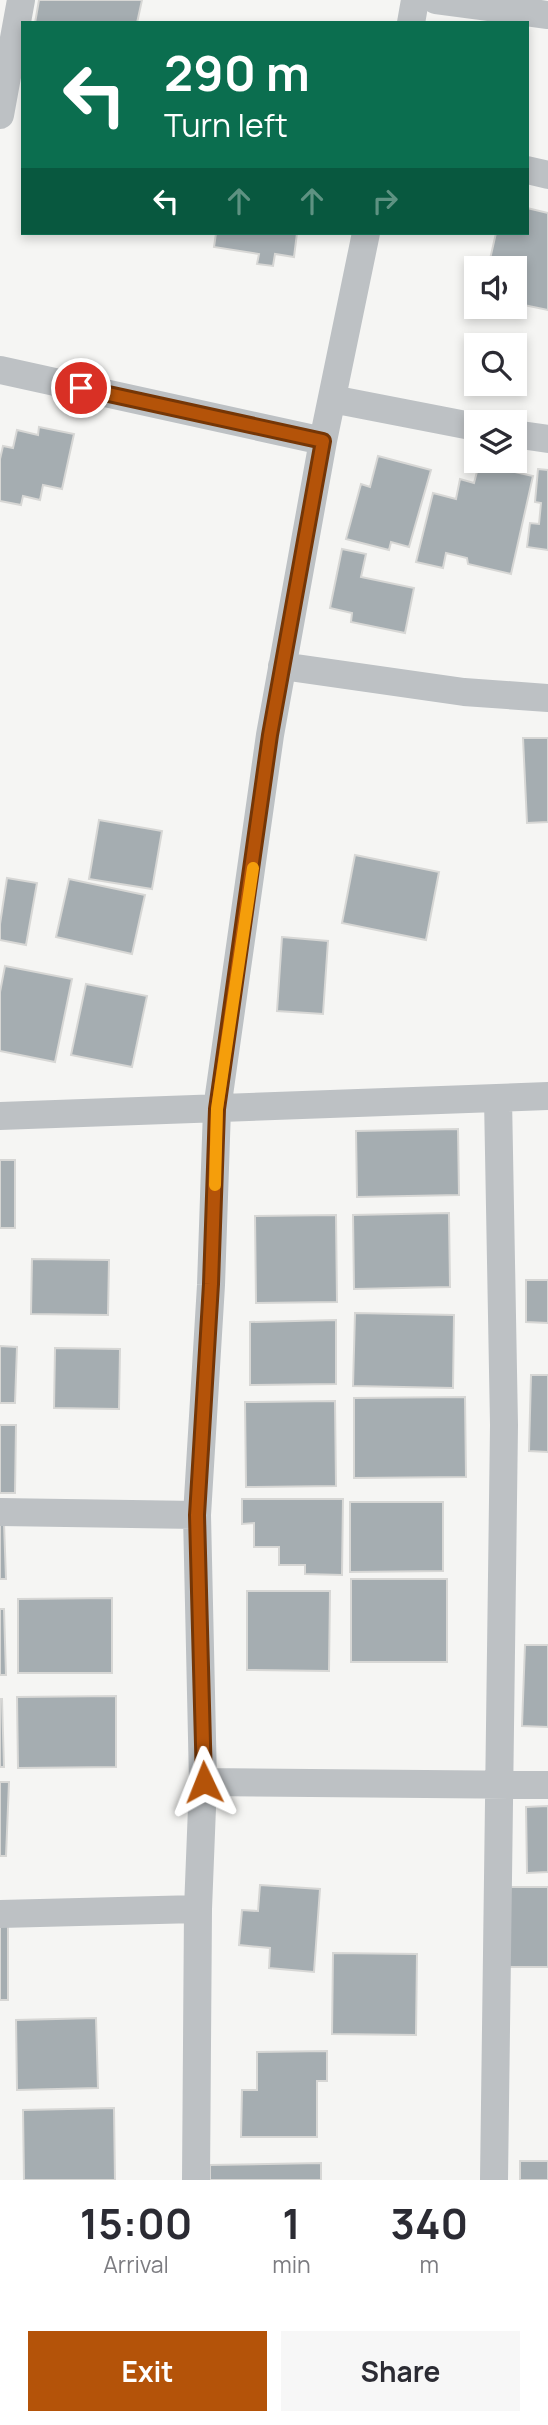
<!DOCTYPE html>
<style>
body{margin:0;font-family:Manrope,sans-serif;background:#f7f7f7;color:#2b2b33;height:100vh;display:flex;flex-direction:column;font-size:26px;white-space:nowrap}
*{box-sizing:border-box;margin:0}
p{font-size:23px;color:#7c7c81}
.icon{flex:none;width:38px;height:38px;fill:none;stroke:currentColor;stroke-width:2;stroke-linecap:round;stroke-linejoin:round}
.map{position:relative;height:2180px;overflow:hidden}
.details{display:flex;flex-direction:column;background:#fff;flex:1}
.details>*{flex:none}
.hud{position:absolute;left:21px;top:21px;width:508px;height:214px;border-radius:0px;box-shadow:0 4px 10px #0003;background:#0b6e4f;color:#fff;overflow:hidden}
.fabs{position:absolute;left:464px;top:256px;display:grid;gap:14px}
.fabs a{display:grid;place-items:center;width:63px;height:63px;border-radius:0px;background:#fff;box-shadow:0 4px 10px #0003;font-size:35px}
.pin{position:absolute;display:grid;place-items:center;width:60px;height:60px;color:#fff;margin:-30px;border:4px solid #fff;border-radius:50%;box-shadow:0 2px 7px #0007}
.me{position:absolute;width:77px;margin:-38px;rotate:358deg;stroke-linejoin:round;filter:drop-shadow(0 0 5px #0008)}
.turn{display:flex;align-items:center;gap:24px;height:147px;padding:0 28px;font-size:32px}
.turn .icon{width:91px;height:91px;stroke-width:2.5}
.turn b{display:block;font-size:49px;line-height:60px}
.lanes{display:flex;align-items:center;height:66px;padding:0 28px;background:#0003;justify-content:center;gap:35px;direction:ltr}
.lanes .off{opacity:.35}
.eta{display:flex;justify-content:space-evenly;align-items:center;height:119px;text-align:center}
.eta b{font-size:42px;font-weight:700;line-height:49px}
.button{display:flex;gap:14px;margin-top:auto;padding:14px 28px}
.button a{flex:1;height:80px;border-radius:0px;background:#b45309;color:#fff;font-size:28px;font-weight:700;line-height:80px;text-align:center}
.button a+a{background:#f7f7f7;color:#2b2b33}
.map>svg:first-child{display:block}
.building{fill:#a5adb1;stroke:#d7d7d5;stroke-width:2}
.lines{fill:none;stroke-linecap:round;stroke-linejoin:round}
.street{stroke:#bdc1c4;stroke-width:28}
.route-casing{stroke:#753606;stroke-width:18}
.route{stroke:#b45309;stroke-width:12}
.slow{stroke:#f59e0b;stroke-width:12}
</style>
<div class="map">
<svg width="548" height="2180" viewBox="0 0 548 2180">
<rect width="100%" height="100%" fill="#f5f5f3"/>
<!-- building -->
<path class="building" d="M 39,0 L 142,0 L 137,23 L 35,23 Z
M 527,208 L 548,213 L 548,310 L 514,303 L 514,268 L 488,268 L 496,233 L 527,233 Z
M 216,233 L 297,233 L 294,257 L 275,254 L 273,266 L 257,264 L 259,254 L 214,247 Z
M 39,427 L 74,434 L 62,489 L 43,485 L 40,500 L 23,496 L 21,505 L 0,501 L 0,459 L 3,446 L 13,448 L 17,430 L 38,435 Z
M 378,456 L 431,470 L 409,547 L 391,542 L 389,550 L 346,539 L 361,484 L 370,487 Z
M 479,464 L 533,476 L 511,574 L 468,564 L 467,558 L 446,553 L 443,568 L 416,562 L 433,493 L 456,499 L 460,479 L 474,483 Z
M 538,469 L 548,470 L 548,550 L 527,547 L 530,523 L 539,524 L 541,503 L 535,502 Z
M 342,549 L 366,554 L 361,577 L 414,588 L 405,633 L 351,622 L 352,613 L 330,608 Z
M 523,738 L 548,738 L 548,822 L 527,823 Z
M 99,820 L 162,831 L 152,889 L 89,879 Z
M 355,855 L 439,872 L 426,940 L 342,923 Z
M 7,878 L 37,883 L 26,945 L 0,940 L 0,924 Z
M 69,879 L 145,895 L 132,954 L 56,937 Z
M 282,937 L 328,941 L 323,1014 L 277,1011 Z
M 5,966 L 72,979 L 55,1062 L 0,1051 L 0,992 Z
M 86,984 L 147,996 L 132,1067 L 71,1055 Z
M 458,1129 L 459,1195 L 357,1197 L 356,1131 Z
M 0,1160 L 15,1160 L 15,1228 L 0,1228 Z
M 449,1213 L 450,1287 L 354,1289 L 353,1215 Z
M 336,1215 L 337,1302 L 256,1303 L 255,1216 Z
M 32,1259 L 109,1260 L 108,1315 L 31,1314 Z
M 526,1280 L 548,1280 L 548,1323 L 526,1322 Z
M 355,1313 L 454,1315 L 453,1388 L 353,1386 Z
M 336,1320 L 336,1384 L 250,1385 L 250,1322 Z
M 0,1346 L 17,1347 L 15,1403 L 0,1403 Z
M 55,1348 L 120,1349 L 119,1409 L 54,1408 Z
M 531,1375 L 548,1375 L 548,1452 L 529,1451 Z
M 465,1397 L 466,1477 L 354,1478 L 354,1398 Z
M 335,1401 L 336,1486 L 246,1487 L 245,1402 Z
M 0,1425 L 16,1425 L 15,1493 L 0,1493 Z
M 242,1499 L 343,1499 L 342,1575 L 305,1574 L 305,1565 L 279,1565 L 279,1547 L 254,1547 L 254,1523 L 242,1524 Z
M 350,1502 L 443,1502 L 443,1571 L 350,1572 Z
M 0,1523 L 4,1523 L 6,1579 L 0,1579 Z
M 351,1579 L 447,1579 L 447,1662 L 351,1662 Z
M 247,1591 L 330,1591 L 329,1671 L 247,1670 Z
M 112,1598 L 112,1673 L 18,1673 L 18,1599 Z
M 0,1609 L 4,1609 L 6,1675 L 0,1675 Z
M 525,1645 L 548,1645 L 548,1727 L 522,1726 Z
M 116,1696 L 116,1767 L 18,1768 L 17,1697 Z
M 0,1699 L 2,1699 L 4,1767 L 0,1767 Z
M 0,1782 L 9,1782 L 6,1856 L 0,1856 Z
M 548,1806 L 548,1872 L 527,1873 L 526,1807 Z
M 260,1885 L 320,1889 L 314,1972 L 269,1968 L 270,1948 L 239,1945 L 242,1910 L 258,1911 Z
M 502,1887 L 548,1887 L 548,1967 L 502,1967 Z
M 0,1926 L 8,1926 L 8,2000 L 0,2000 Z
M 333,1953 L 417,1954 L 416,2035 L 332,2034 Z
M 96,2018 L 98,2088 L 17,2090 L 16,2020 Z
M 327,2051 L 327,2081 L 317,2081 L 317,2137 L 241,2137 L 242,2090 L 257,2090 L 257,2052 Z
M 114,2108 L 115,2180 L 24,2180 L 23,2110 Z
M 520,2161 L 548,2161 L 548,2180 L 520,2180 Z
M 321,2163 L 321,2180 L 210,2180 L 210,2165 Z"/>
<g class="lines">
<!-- street -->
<path class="street" d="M 436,0 L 548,15
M 411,23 L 415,0
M 0,115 L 21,0
M 527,170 L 548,175
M 0,370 L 323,441
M 332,399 L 476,427
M 514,434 L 548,439
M 282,666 L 464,692 L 548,698
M 0,1116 L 548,1096
M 0,1512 L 197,1515
M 203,1782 L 548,1785
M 0,1914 L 198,1909
M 196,2180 L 198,1909 L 203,1782 L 197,1515 L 211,1285 L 217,1109 L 270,735 L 323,441 L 366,233
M 494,2180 L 504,1425 L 498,1098"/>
</g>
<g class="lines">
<!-- route casing -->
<g class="route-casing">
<path id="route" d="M 81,388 L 323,441 L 270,735 L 217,1109 L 211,1284 L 197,1515 L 204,1782"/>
</g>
<!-- route -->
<use href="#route" class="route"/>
<!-- slow -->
<path class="slow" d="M 215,1185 L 217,1109 L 253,868"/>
</g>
</svg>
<div class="fabs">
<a><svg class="icon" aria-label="sound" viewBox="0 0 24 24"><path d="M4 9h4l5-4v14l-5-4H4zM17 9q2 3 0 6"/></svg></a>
<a><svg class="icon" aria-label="search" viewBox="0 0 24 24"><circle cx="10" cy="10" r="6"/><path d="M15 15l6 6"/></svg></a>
<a><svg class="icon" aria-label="layers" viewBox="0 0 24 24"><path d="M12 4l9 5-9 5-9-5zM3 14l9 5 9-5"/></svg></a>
</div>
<div class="pin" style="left:81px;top:388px;background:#d93025"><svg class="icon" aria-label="arrive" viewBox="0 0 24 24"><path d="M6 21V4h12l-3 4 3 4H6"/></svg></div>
<svg class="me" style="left:204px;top:1782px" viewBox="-20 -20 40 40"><path d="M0-17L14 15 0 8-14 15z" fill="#b45309" stroke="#fff" stroke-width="4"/></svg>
<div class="hud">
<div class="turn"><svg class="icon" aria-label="left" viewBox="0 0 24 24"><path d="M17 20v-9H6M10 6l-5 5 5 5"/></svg><div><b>290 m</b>Turn left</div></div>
<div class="lanes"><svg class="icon" aria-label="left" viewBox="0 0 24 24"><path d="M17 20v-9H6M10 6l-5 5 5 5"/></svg><svg class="icon off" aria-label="ahead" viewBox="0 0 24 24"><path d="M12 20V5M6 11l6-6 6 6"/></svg><svg class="icon off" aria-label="ahead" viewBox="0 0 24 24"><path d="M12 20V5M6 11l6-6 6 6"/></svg><svg class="icon off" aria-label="right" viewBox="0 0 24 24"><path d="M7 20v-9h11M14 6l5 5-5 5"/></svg></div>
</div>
</div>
<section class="details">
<div class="eta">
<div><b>15:00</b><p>Arrival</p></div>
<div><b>1</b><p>min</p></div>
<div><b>340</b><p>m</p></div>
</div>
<div class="button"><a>Exit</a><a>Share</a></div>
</section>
